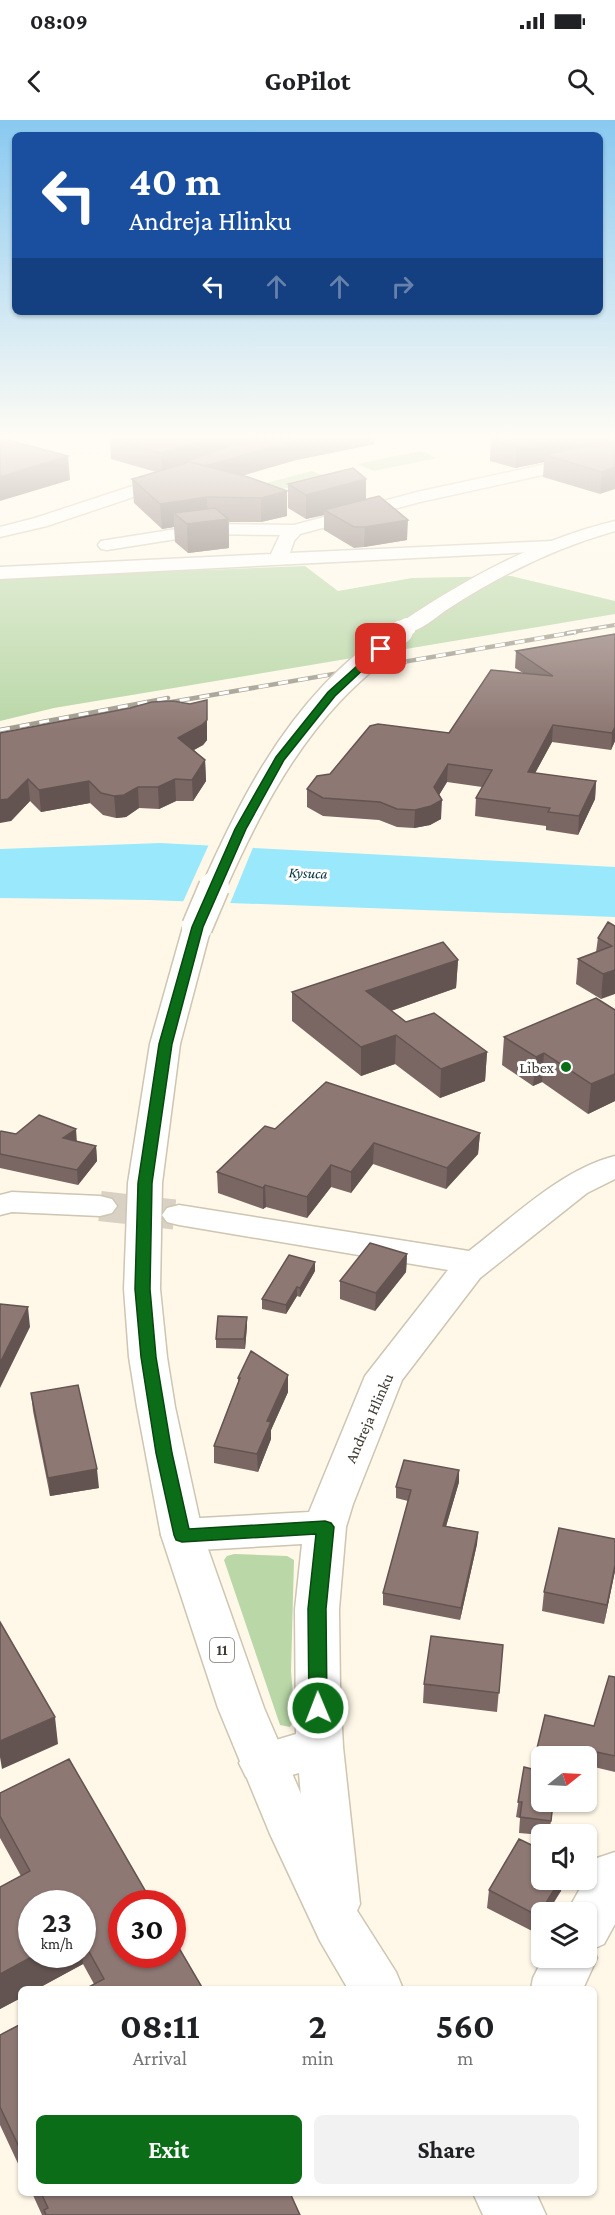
<!DOCTYPE html>
<style>
body{margin:0;font-family:"Crimson Pro",serif;background:#f2f2f2;color:#202124;height:100vh;display:flex;flex-direction:column;font-size:22px;white-space:nowrap}
*{box-sizing:border-box;margin:0}
p{font-size:20px;color:#757577}
.icon{flex:none;width:33px;height:33px;fill:none;stroke:currentColor;stroke-width:2;stroke-linecap:round;stroke-linejoin:round}
.map{position:relative;flex:1;overflow:hidden}
.details{position:absolute;left:18px;top:1866px;width:579px;height:210px;display:flex;flex-direction:column;background:#fff;border-radius:9px;box-shadow:0 2px 4px #0004}
.details>*{flex:none}
.hud{position:absolute;left:12px;top:12px;width:591px;height:183px;border-radius:9px;box-shadow:0 2px 4px #0004;background:#1a4fa0;color:#fff;overflow:hidden}
.needle{width:39px;rotate:72deg}
.fabs{position:absolute;left:531px;top:1626px;display:grid;gap:12px}
.fabs a{display:grid;place-items:center;width:66px;height:66px;border-radius:9px;background:#fff;box-shadow:0 2px 4px #0004;font-size:30px}
.speed{position:absolute;left:18px;top:1770px;display:flex;gap:12px;font-size:30px;font-weight:700;text-align:center}
.speed>*{display:grid;place-content:center;width:78px;height:78px;border-radius:50%;background:#fff;box-shadow:0 2px 4px #0004;line-height:1}
.speed small{font-size:15px;font-weight:400}
.speed .limit{border:9px solid #d22;background:#fff;color:#111}
.pin{position:absolute;display:grid;place-items:center;width:51px;height:51px;color:#fff;margin:-26px;border-radius:12px;box-shadow:0 3px 9px #0006}
.me{position:absolute;width:66px;margin:-33px;rotate:359deg;stroke-linejoin:round;filter:drop-shadow(0 0 4px #0008)}
.turn{display:flex;align-items:center;gap:21px;height:126px;padding:0 18px;font-size:27px}
.turn .icon{width:78px;height:78px;stroke-width:2.5}
.turn b{display:block;font-size:42px;line-height:51px}
.lanes{display:flex;align-items:center;height:57px;padding:0 18px;background:#0003;justify-content:center;gap:30px;direction:ltr}
.lanes .off{opacity:.35}
.eta{display:flex;justify-content:space-evenly;align-items:center;height:102px;text-align:center}
.eta b{font-size:36px;font-weight:700;line-height:42px}
.action{display:flex;gap:12px;margin-top:auto;padding:12px 18px}
.action a{flex:1;height:69px;border-radius:9px;background:#0c6d19;color:#fff;font-size:24px;font-weight:700;line-height:69px;text-align:center}
.action a+a{background:#f2f2f2;color:#202124}
.status{display:flex;justify-content:space-between;align-items:center;height:42px;padding:0 30px;background:#fff;direction:ltr}
.status svg{height:16px;fill:currentColor}
header{display:flex;justify-content:space-between;align-items:center;height:78px;padding:0 18px;background:#fff;font-size:27px;font-weight:700}
.map>svg:first-child{display:block}
.green{fill:#b9d7a7}
.water{fill:#9ae8fc}
.pier{fill:#fff8e8}
.lines{fill:none;stroke-linecap:round;stroke-linejoin:round}
.minor-tunnel{stroke:#d9d2c4;stroke-width:30;stroke-dasharray:30 15;stroke-linecap:butt}
.minor-casing{stroke:#cec5b2;stroke-width:3}
.major-casing{stroke:#cec5b2;stroke-width:3}
.minor{fill:#fff;fill-rule:evenodd}
.major{fill:#fff;fill-rule:evenodd}
.rail-far1-casing{stroke:#a19c90;stroke-width:4}
.rail-casing{stroke:#a19c90;stroke-width:4.5}
.rail-far1{stroke:#fff;stroke-width:2;stroke-dasharray:8;stroke-linecap:butt}
.rail{stroke:#fff;stroke-width:3;stroke-dasharray:10;stroke-linecap:butt}
.major-bridge-far2-casing{stroke:#cec5b2;stroke-width:20;stroke-linecap:butt}
.major-bridge-far1-casing{stroke:#cec5b2;stroke-width:26;stroke-linecap:butt}
.major-bridge-casing{stroke:#cec5b2;stroke-width:33;stroke-linecap:butt}
.major-bridge-far2{stroke:#fff;stroke-width:18}
.major-bridge-far1{stroke:#fff;stroke-width:23}
.major-bridge{stroke:#fff;stroke-width:30}
.wall{fill:#7a6764;fill-rule:evenodd}
.shaded-wall{fill:#635451}
.building{fill:#8e7874;stroke:#635451;stroke-width:1.5}
.route{fill:#0c6d19;stroke:#084710;stroke-width:1.5}
.poi-dot{fill:#0c6d19;stroke:#fff;stroke-width:2}
.labels{text-anchor:middle;dominant-baseline:central;stroke-width:6;stroke-linejoin:round;paint-order:stroke}
.far-water-label{font-size:15px;font-style:italic;fill:#00313b;stroke:#fff}
.shield{fill:#fff;stroke:#797670;stroke-width:1.5}
.shield-label{font-size:15px;font-weight:bold;fill:#3f3b33}
.poi-label{font-size:16px;fill:#3f3b33;stroke:#fff;text-anchor:end}
.street-label{font-size:16px;fill:#3f3b33;stroke:#fff}
</style>
<div class="status"><b>08:09</b><svg viewBox="0 0 49 12"><path d="M0 12V9h3v3zM5 12V6h3v6zM10 12V3h3v9zM15 12V0h3v12zM26 1h20v11H26zM47 4h2v5h-2z"/></svg></div>
<header><svg class="icon" aria-label="back" viewBox="0 0 24 24"><path d="M15 5l-7 7 7 7"/></svg>GoPilot<svg class="icon" aria-label="search" viewBox="0 0 24 24"><circle cx="10" cy="10" r="6"/><path d="M15 15l6 6"/></svg></header>
<div class="map">
<svg width="615" height="2095" viewBox="0 0 615 2095">
<rect width="100%" height="100%" fill="#fff8e8"/>
<!-- green -->
<path class="green" d="M 420,331 L 437,338 L 374,351 L 357,344 Z
M 312,351 L 328,357 L 283,369 L 266,363 Z
M 305,446 L 338,471 L 412,458 L 511,456 L 615,481 L 615,494 L 54,588 L 0,601 L 0,458 Z
M 234,1434 L 287,1436 L 294,1440 L 291,1551 L 295,1599 L 290,1607 L 280,1605 L 224,1440 L 227,1436 Z"/>
<!-- water -->
<path class="water" d="M 160,723 L 615,747 L 615,797 L 149,780 L 0,778 L 0,729 Z"/>
<!-- pier -->
<path class="pier" d="M 210,722 L 254,725 L 229,786 L 182,784 Z"/>
<g class="lines">
<!-- minor-tunnel -->
<path class="minor-tunnel" d="M 100,1086 L 179,1095"/>
<!-- minor casing -->
<g class="minor-casing">
<path id="minor" d="M 0,316 L 18,317 L 28,325 L 25,334 L 0,341 L 0,331 L 12,327 L 0,325 Z
M 615,329 L 615,339 L 420,382 L 300,414 L 294,421 L 290,433 L 552,421 L 558,422 L 561,426 L 558,430 L 552,431 L 0,459 L 0,447 L 271,434 L 280,415 L 208,414 L 107,430 L 101,429 L 98,425 L 101,421 L 107,420 L 208,404 L 294,405 L 417,372 Z
M 175,352 L 183,357 L 181,361 L 47,406 L 0,417 L 0,407 L 35,398 Z
M 615,1036 L 615,1059 L 587,1073 L 480,1158 L 402,1260 L 353,1384 L 346,1407 L 339,1489 L 340,1569 L 343,1627 L 360,1784 L 353,1800 L 335,1807 L 317,1800 L 310,1784 L 299,1653 L 263,1663 L 246,1657 L 239,1643 L 246,1629 L 296,1614 L 295,1489 L 302,1424 L 182,1431 L 167,1426 L 161,1415 L 167,1404 L 182,1399 L 309,1392 L 365,1256 L 448,1150 L 179,1105 L 167,1102 L 162,1095 L 167,1088 L 179,1085 L 469,1131 C 512,1098 562,1049 615,1036 Z
M 12,1072 L 100,1076 L 112,1079 L 117,1086 L 112,1093 L 100,1096 L 12,1092 L 0,1095 L 0,1075 Z
M 615,1732 L 615,1804 L 604,1824 L 593,1829 L 597,1838 L 583,1869 L 531,1869 L 533,1858 L 543,1838 L 586,1838 L 586,1792 L 567,1792 L 597,1738 Z"/>
</g>
<!-- major casing -->
<g class="major-casing">
<path id="major" d="M 615,401 L 615,411 C 555,428 500,455 448,489 C 434,498 417,516 400,511 L 397,507 L 400,503 C 467,458 536,420 615,401 Z
M 197,799 L 207,801 L 211,807 L 180,924 L 162,1063 L 160,1169 L 167,1237 L 175,1287 L 203,1415 L 264,1588 L 316,1709 L 356,1789 L 396,1852 L 403,1869 L 348,1869 L 320,1821 L 270,1714 L 218,1588 L 161,1415 L 137,1287 L 129,1237 L 124,1169 L 128,1063 L 150,924 L 183,807 L 187,801 Z
M 473,2073 L 536,2073 L 546,2095 L 483,2095 Z"/>
</g>
<!-- minor -->
<use href="#minor" class="minor"/>
<!-- major -->
<use href="#major" class="major"/>
<!-- rail-far1 casing -->
<g class="rail-far1-casing">
<path id="rail-far1" d="M 567,513 L 615,505"/>
</g>
<!-- rail casing -->
<g class="rail-casing">
<path id="rail" d="M 160,584 L 576,512
M 0,610 L 168,578"/>
</g>
<!-- rail-far1 -->
<use href="#rail-far1" class="rail-far1"/>
<!-- rail -->
<use href="#rail" class="rail"/>
<!-- major-bridge-far2 casing -->
<g class="major-bridge-far2-casing">
<path id="major-bridge-far2" d="M 399,513 L 407,507"/>
</g>
<!-- major-bridge-far1 casing -->
<g class="major-bridge-far1-casing">
<path id="major-bridge-far1" d="M 213,769 C 244,699 279,629 332,573 C 353,551 377,531 401,512"/>
</g>
<!-- major-bridge casing -->
<g class="major-bridge-casing">
<path id="major-bridge" d="M 197,807 L 214,767"/>
</g>
<!-- major-bridge-far2 -->
<use href="#major-bridge-far2" class="major-bridge-far2"/>
<!-- major-bridge-far1 -->
<use href="#major-bridge-far1" class="major-bridge-far1"/>
<!-- major-bridge -->
<use href="#major-bridge" class="major-bridge"/>
</g>
<!-- wall -->
<path class="wall" d="M 110,316 L 375,316 L 375,324 L 296,340 L 242,355 L 287,396 L 261,402 L 229,402 L 229,428 L 188,433 L 175,422 L 174,407 L 162,409 L 134,383 L 132,359 L 156,352 L 111,339 L 110,319 L 112,318 Z
M 615,316 L 600,374 L 543,357 L 544,342 L 515,348 L 490,341 L 491,319 Z
M 288,364 L 366,379 L 407,420 L 364,427 L 354,428 L 324,410 L 324,395 L 306,399 L 288,388 Z
M 615,514 L 615,621 L 611,630 L 552,622 L 535,653 L 596,661 L 595,679 L 578,715 L 546,710 L 546,706 L 475,696 L 476,678 L 482,667 L 447,662 L 439,675 L 441,699 L 430,705 L 414,708 L 397,707 L 379,700 L 323,696 L 307,687 L 307,669 L 330,654 L 449,613 L 523,553 L 515,548 L 516,531 Z
M 207,600 L 207,620 L 203,625 L 194,630 L 205,640 L 206,661 L 193,681 L 176,681 L 159,689 L 139,688 L 126,697 L 116,698 L 103,695 L 90,683 L 41,692 L 30,681 L 11,701 L 0,613 Z
M 615,806 L 601,879 L 576,864 L 578,839 L 596,832 L 598,818 Z
M 458,840 L 456,868 L 391,891 L 406,902 L 487,932 L 485,961 L 440,978 L 395,944 L 361,956 L 292,901 L 292,872 Z
M 615,890 L 615,981 L 588,994 L 542,962 L 533,966 L 502,945 L 504,917 Z
M 275,1009 L 480,1013 L 478,1034 L 446,1069 L 373,1044 L 351,1073 L 331,1067 L 307,1098 L 266,1087 L 263,1089 L 218,1073 L 217,1052 Z
M 0,1012 L 77,1021 L 96,1026 L 97,1041 L 78,1065 L 0,1048 Z
M 407,1134 L 406,1152 L 375,1191 L 340,1179 L 340,1161 Z
M 315,1151 L 300,1177 L 297,1176 L 286,1194 L 262,1189 L 262,1179 Z
M 247,1197 L 247,1206 L 245,1229 L 216,1228 L 216,1219 Z
M 288,1255 L 288,1272 L 271,1310 L 271,1319 L 258,1352 L 214,1343 L 214,1326 L 238,1263 L 238,1258 Z
M 31,1273 L 99,1368 L 50,1376 L 33,1291 Z
M 459,1362 L 446,1406 L 478,1412 L 477,1424 L 460,1500 L 383,1485 L 383,1473 L 408,1381 L 396,1378 L 396,1367 Z
M 615,1451 L 604,1504 L 542,1491 L 544,1472 Z
M 503,1525 L 497,1592 L 423,1583 L 424,1564 Z
M 609,1556 L 615,1557 L 615,1652 L 594,1647 L 588,1668 L 586,1667 L 586,1636 L 542,1636 L 542,1682 L 554,1682 L 549,1714 L 542,1715 L 519,1713 L 520,1698 L 516,1697 L 524,1647 L 532,1649 L 545,1595 L 594,1606 Z
M 0,1673 L 203,1869 L 94,1864 L 83,1844 L 0,1889 L 0,1767 L 21,1756 L 0,1718 ZM 82,1784 L 82,1834 L 32,1834 Z
M 542,1760 L 562,1760 L 561,1771 L 542,1792 L 542,1804 L 536,1813 L 487,1788 L 489,1770 Z
M 21,1904 L 21,2050 L 0,2005 L 0,1915 Z
M 32,2073 L 290,2073 L 300,2095 L 42,2095 Z"/>
<!-- shaded-wall -->
<path class="shaded-wall" d="M 217,316 L 297,316 L 186,341 L 186,346 L 162,354 L 161,333 Z
M 314,316 L 375,316 L 375,324 L 296,340 L 204,367 L 203,346 L 296,320 Z
M 567,316 L 615,316 L 615,328 L 545,335 L 544,342 L 515,348 L 516,327 Z
M 68,336 L 70,360 L 0,381 L 0,357 Z
M 615,347 L 615,369 L 600,374 L 602,352 Z
M 366,359 L 366,383 L 324,390 L 324,395 L 306,399 L 306,375 Z
M 287,371 L 287,396 L 261,402 L 261,378 Z
M 207,377 L 208,402 L 228,399 L 229,428 L 188,433 L 187,404 L 174,393 L 174,407 L 162,409 L 160,384 Z
M 408,400 L 407,420 L 364,427 L 365,407 Z
M 207,580 L 207,620 L 203,625 L 179,638 L 178,618 Z
M 553,605 L 552,622 L 526,670 L 528,652 Z
M 615,607 L 615,621 L 611,630 L 612,613 Z
M 205,640 L 206,661 L 193,681 L 192,660 Z
M 448,644 L 447,662 L 433,685 L 442,680 L 441,699 L 430,705 L 414,708 L 415,690 L 434,667 Z
M 28,659 L 30,681 L 11,701 L 0,703 L 0,680 Z
M 175,659 L 176,681 L 159,689 L 158,667 Z
M 89,661 L 90,683 L 41,692 L 39,670 Z
M 596,661 L 595,679 L 578,715 L 579,696 Z
M 138,667 L 139,688 L 126,697 L 116,698 L 114,676 Z
M 458,840 L 456,868 L 365,900 L 366,871 Z
M 615,850 L 615,874 L 601,879 L 603,854 Z
M 396,915 L 395,944 L 361,956 L 361,927 Z
M 487,932 L 485,961 L 440,978 L 441,949 Z
M 544,933 L 542,962 L 533,966 L 536,937 Z
M 615,954 L 615,981 L 588,994 L 591,964 Z
M 76,1009 L 77,1023 L 63,1018 Z
M 480,1013 L 478,1034 L 446,1069 L 447,1048 Z
M 374,1023 L 373,1044 L 351,1073 L 351,1052 Z
M 96,1026 L 97,1041 L 78,1065 L 77,1050 Z
M 331,1045 L 331,1067 L 307,1098 L 307,1077 Z
M 265,1065 L 266,1087 L 263,1089 L 263,1068 Z
M 407,1134 L 406,1152 L 375,1191 L 376,1173 Z
M 315,1142 L 315,1151 L 300,1177 L 300,1168 Z
M 297,1167 L 297,1176 L 286,1194 L 286,1185 Z
M 28,1187 L 30,1207 L 0,1268 L 0,1243 Z
M 247,1197 L 247,1206 L 245,1229 L 244,1219 Z
M 288,1255 L 288,1272 L 271,1310 L 271,1319 L 258,1352 L 257,1334 L 267,1301 Z
M 97,1349 L 99,1368 L 50,1376 L 48,1358 Z
M 459,1350 L 459,1362 L 443,1417 L 443,1406 Z
M 478,1412 L 477,1424 L 460,1500 L 461,1488 Z
M 615,1445 L 615,1451 L 604,1504 L 607,1485 Z
M 55,1597 L 58,1624 L 2,1649 L 0,1637 L 0,1621 Z
M 596,1632 L 594,1647 L 588,1668 L 591,1653 Z
M 556,1760 L 562,1760 L 561,1771 L 548,1792 L 542,1792 L 542,1804 L 536,1813 L 538,1796 Z
M 37,1834 L 82,1834 L 83,1844 L 37,1869 L 21,1869 L 21,1878 L 0,1889 L 0,1854 Z"/>
<!-- building -->
<path class="building" d="M 119,316 L 217,316 L 161,333 L 110,319 Z
M 277,316 L 314,316 L 296,320 L 205,346 L 186,341 L 231,326 Z
M 502,316 L 567,316 L 516,327 L 491,319 Z
M 0,319 L 4,319 L 68,336 L 0,357 Z
M 615,320 L 615,347 L 602,352 L 545,335 Z
M 190,342 L 248,357 L 287,371 L 261,378 L 207,377 L 160,384 L 132,359 Z
M 353,348 L 366,359 L 306,375 L 288,364 Z
M 379,376 L 408,400 L 365,407 L 354,407 L 324,390 Z
M 215,388 L 228,399 L 187,404 L 174,393 Z
M 615,514 L 615,607 L 612,613 L 553,605 L 528,652 L 596,661 L 579,696 L 548,692 L 550,688 L 476,678 L 492,650 L 448,644 L 434,667 L 442,680 L 431,686 L 415,690 L 397,689 L 380,682 L 323,678 L 307,669 L 317,656 L 330,654 L 370,606 L 378,604 L 449,613 L 491,550 L 553,556 L 516,531 Z
M 207,580 L 207,600 L 202,605 L 178,618 L 205,640 L 192,660 L 175,659 L 158,667 L 138,667 L 124,675 L 114,676 L 101,673 L 89,661 L 39,670 L 28,659 L 8,679 L 0,680 L 0,613 L 130,588 L 152,582 L 173,581 L 190,584 Z
M 608,802 L 615,806 L 615,850 L 603,854 L 578,839 L 612,826 L 598,818 Z
M 443,822 L 458,840 L 366,871 L 406,902 L 434,893 L 487,932 L 441,949 L 396,915 L 361,927 L 292,872 Z
M 596,878 L 615,890 L 615,954 L 591,964 L 544,933 L 536,937 L 504,917 Z
M 326,962 L 480,1013 L 447,1048 L 374,1023 L 351,1052 L 331,1045 L 307,1077 L 265,1065 L 263,1068 L 217,1052 L 265,1006 L 275,1009 Z
M 39,995 L 76,1009 L 63,1018 L 96,1026 L 77,1050 L 0,1034 L 0,1012 L 1,1011 L 16,1014 Z
M 370,1123 L 407,1134 L 376,1173 L 340,1161 Z
M 289,1135 L 315,1142 L 300,1168 L 297,1167 L 286,1185 L 262,1179 Z
M 0,1184 L 28,1187 L 0,1243 Z
M 218,1196 L 247,1197 L 244,1219 L 216,1219 Z
M 251,1231 L 288,1255 L 267,1301 L 271,1302 L 257,1334 L 214,1326 L 240,1258 L 238,1258 Z
M 78,1265 L 97,1349 L 48,1358 L 31,1273 Z
M 404,1340 L 459,1350 L 443,1406 L 478,1412 L 461,1488 L 383,1473 L 411,1370 L 396,1367 Z
M 559,1408 L 615,1419 L 615,1445 L 607,1485 L 544,1472 Z
M 0,1502 L 55,1597 L 0,1621 Z
M 431,1516 L 503,1525 L 499,1573 L 424,1564 Z
M 609,1556 L 615,1557 L 615,1636 L 596,1632 L 591,1653 L 586,1652 L 586,1636 L 542,1636 L 542,1682 L 553,1682 L 551,1701 L 520,1697 L 522,1682 L 518,1682 L 524,1647 L 532,1649 L 545,1595 L 594,1606 Z
M 69,1639 L 153,1784 L 122,1784 L 122,1834 L 172,1834 L 172,1816 L 203,1869 L 85,1869 L 104,1859 L 82,1819 L 82,1784 L 32,1784 L 32,1834 L 37,1834 L 0,1854 L 0,1767 L 30,1751 L 0,1696 L 0,1673 Z
M 519,1719 L 542,1730 L 542,1760 L 560,1760 L 538,1796 L 489,1770 Z
M 21,1904 L 21,2031 L 0,1987 L 0,1915 Z
M 41,2073 L 290,2073 L 300,2095 L 46,2095 L 44,2090 L 48,2088 Z"/>
<!-- sky -->
<linearGradient id="sky" x2="0" y2="1"><stop stop-color="#89c9f0"/><stop offset="0.52" stop-color="#fffcf5"/><stop offset="1" stop-color="#fffcf5" stop-opacity="0"/></linearGradient>
<rect width="615" height="610" fill="url(#sky)"/>
<!-- route -->
<path class="route" d="M 378,527 L 385,529 L 335,576 L 284,640 L 246,709 L 203,807 L 172,924 L 152,1063 L 150,1169 L 156,1237 L 172,1333 L 189,1409 L 325,1401 L 331,1403 L 334,1407 L 326,1489 L 327,1588 L 325,1594 L 318,1596 L 311,1594 L 309,1588 L 308,1489 L 316,1414 L 182,1422 L 176,1420 L 174,1415 L 156,1333 L 141,1237 L 135,1169 L 138,1063 L 159,924 L 192,807 L 235,709 L 276,637 L 328,572 Z"/>
<!-- markers -->
<circle class="poi-dot" cx="566" cy="947" r="6"/>
<g class="labels">
<!-- far-water labels -->
<g class="far-water-label">
<text transform="translate(308 753) rotate(2)">Kysuca</text>
</g>
<!-- shield labels -->
<rect class="shield" x="210" y="1518" width="24" height="24" rx="4.5"/>
<g class="shield-label">
<text x="222" y="1530">11</text>
</g>
<!-- poi labels -->
<g class="poi-label">
<text x="554" y="947">Libex</text>
</g>
<!-- street labels -->
<g class="street-label">
<text transform="translate(369 1298) rotate(-66)">Andreja Hlinku</text>
</g>
</g>
</svg>
<div class="fabs">
<a><svg class="needle" viewBox="-14 -14 28 28"><path d="M0-13l5 13h-10z" fill="#e53935"/><path d="M0 13l5-13h-10z" fill="#757577"/></svg></a>
<a><svg class="icon" aria-label="sound" viewBox="0 0 24 24"><path d="M4 9h4l5-4v14l-5-4H4zM17 9q2 3 0 6"/></svg></a>
<a><svg class="icon" aria-label="layers" viewBox="0 0 24 24"><path d="M12 4l9 5-9 5-9-5zM3 14l9 5 9-5"/></svg></a>
</div>
<div class="speed"><div>23<small>km/h</small></div><div class="limit">30</div></div>
<div class="pin" style="left:381px;top:529px;background:#d93025"><svg class="icon" aria-label="arrive" viewBox="0 0 24 24"><path d="M6 21V4h12l-3 4 3 4H6"/></svg></div>
<svg class="me" style="left:318px;top:1588px" viewBox="-20 -20 40 40"><circle r="17" fill="#0c6d19" stroke="#fff" stroke-width="3"/><path d="M0-11L8 9 0 5-8 9z" fill="#fff"/></svg>
<div class="hud">
<div class="turn"><svg class="icon" aria-label="left" viewBox="0 0 24 24"><path d="M17 20v-9H6M10 6l-5 5 5 5"/></svg><div><b>40 m</b>Andreja Hlinku</div></div>
<div class="lanes"><svg class="icon" aria-label="left" viewBox="0 0 24 24"><path d="M17 20v-9H6M10 6l-5 5 5 5"/></svg><svg class="icon off" aria-label="ahead" viewBox="0 0 24 24"><path d="M12 20V5M6 11l6-6 6 6"/></svg><svg class="icon off" aria-label="ahead" viewBox="0 0 24 24"><path d="M12 20V5M6 11l6-6 6 6"/></svg><svg class="icon off" aria-label="right" viewBox="0 0 24 24"><path d="M7 20v-9h11M14 6l5 5-5 5"/></svg></div>
</div>
<section class="details">
<div class="eta">
<div><b>08:11</b><p>Arrival</p></div>
<div><b>2</b><p>min</p></div>
<div><b>560</b><p>m</p></div>
</div>
<div class="action"><a>Exit</a><a>Share</a></div>
</section>
</div>
